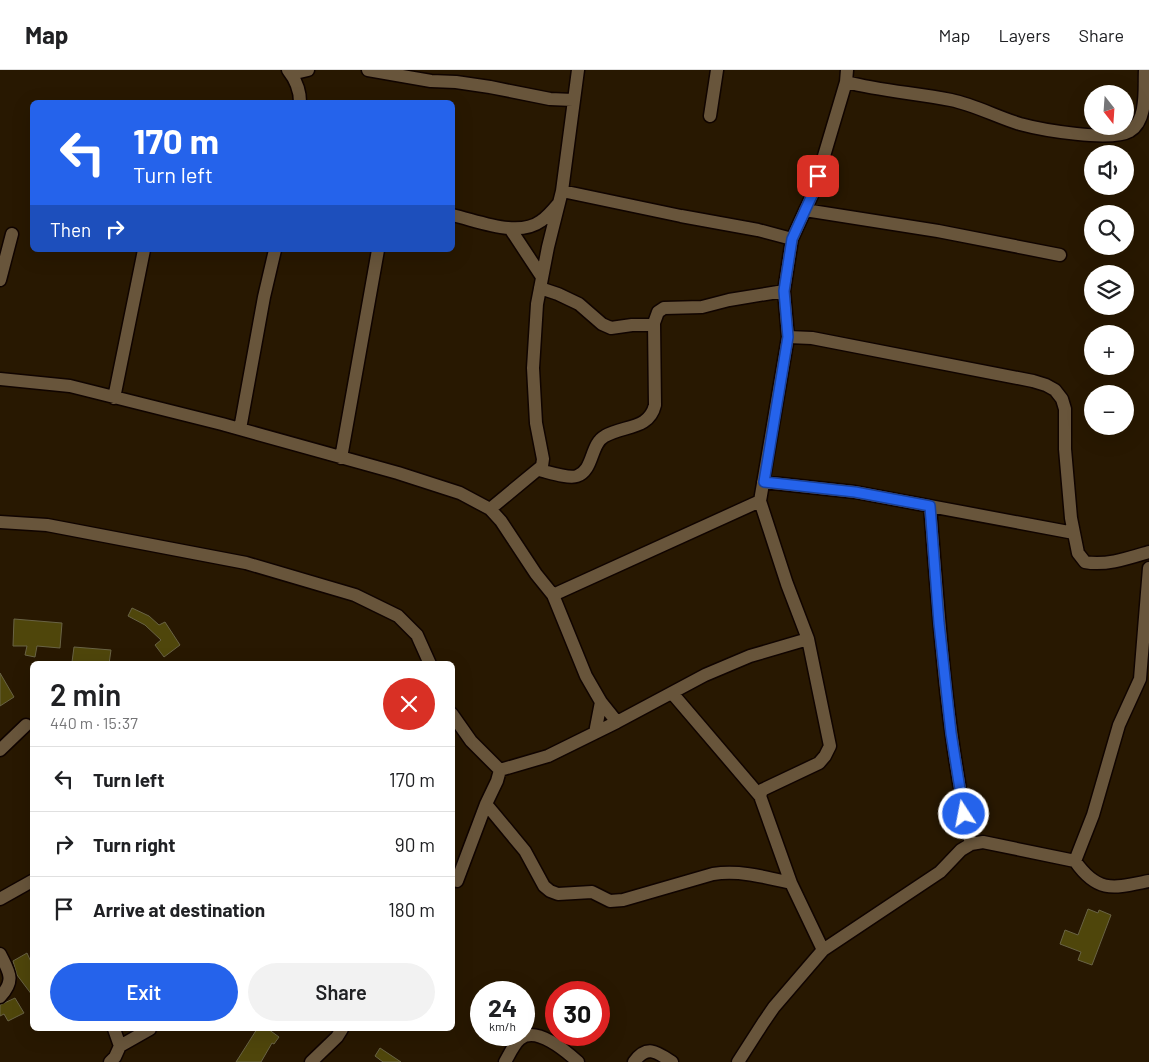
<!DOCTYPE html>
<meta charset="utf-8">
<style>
body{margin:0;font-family:Barlow,sans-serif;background:#f2f2f2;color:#202124;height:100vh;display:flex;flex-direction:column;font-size:19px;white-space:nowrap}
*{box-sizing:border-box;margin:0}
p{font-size:16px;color:#757577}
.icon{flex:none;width:28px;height:28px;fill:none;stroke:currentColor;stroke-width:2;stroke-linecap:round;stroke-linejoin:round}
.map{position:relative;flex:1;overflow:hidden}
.details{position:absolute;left:30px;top:591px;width:425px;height:370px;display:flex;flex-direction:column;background:#fff;border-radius:8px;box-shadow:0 5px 20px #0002}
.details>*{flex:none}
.banner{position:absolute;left:30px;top:30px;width:425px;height:152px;border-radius:8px;box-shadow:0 5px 20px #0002;background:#2563eb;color:#fff;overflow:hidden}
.needle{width:32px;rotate:163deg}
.controls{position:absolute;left:1084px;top:15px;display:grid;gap:10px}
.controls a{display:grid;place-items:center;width:50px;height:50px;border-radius:50%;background:#fff;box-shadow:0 5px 20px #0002;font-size:25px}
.speed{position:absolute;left:470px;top:911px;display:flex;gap:10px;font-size:25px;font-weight:700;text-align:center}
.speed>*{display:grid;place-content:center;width:65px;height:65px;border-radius:50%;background:#fff;box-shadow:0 5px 20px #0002;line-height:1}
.speed small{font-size:12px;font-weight:400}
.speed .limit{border:8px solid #d22;background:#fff;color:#111}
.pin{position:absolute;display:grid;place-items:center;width:42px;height:42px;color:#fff;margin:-21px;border-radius:10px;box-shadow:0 2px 8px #0006}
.me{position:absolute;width:55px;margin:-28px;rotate:349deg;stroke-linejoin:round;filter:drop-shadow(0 0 4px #0008)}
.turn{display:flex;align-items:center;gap:18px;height:105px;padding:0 20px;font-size:22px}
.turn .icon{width:65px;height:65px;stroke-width:2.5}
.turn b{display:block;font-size:35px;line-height:42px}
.then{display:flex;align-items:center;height:48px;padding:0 20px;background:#0003;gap:10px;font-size:19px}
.round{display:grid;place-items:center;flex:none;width:52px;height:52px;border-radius:26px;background:#f2f2f2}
.head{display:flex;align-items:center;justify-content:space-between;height:85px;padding:0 20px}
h1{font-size:30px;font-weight:600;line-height:38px}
.cta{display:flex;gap:10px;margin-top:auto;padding:10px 20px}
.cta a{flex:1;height:58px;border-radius:30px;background:#2563eb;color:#fff;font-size:20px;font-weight:600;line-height:58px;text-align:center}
.cta a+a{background:#f2f2f2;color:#202124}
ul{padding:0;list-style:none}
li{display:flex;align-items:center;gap:15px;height:65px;padding:0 20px;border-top:1px solid #e0e0e0}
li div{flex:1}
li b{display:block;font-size:19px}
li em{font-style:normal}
header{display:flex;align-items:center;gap:30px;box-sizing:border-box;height:70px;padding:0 25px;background:#fff;border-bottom:1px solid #e0e0e0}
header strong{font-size:24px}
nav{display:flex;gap:28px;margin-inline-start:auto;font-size:18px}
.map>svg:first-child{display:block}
.building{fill:#4f460b;stroke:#696345}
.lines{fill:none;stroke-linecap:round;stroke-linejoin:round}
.minor-casing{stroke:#100400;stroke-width:15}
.minor{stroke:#68553b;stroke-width:12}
.route-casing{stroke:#184099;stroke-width:12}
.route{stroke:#2563eb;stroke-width:9}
</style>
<header>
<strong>Map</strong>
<nav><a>Map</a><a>Layers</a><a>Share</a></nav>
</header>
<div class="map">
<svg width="1149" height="992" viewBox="0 0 1149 992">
<rect width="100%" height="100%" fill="#281801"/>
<!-- building -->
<path class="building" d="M 132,538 L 149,546 L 159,555 L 165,552 L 180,575 L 164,587 L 155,575 L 161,570 L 145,555 L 128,546 Z
M 14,549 L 62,553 L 60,578 L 37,576 L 35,587 L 25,585 L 27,576 L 13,576 Z
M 74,577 L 111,580 L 109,594 L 72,592 Z
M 0,603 L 14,627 L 0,636 Z
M 1088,839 L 1098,843 L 1099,840 L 1111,845 L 1092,895 L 1078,890 L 1081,882 L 1060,874 L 1065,860 L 1078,865 Z
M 27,883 L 32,894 L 32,925 L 17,905 L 13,891 Z
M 15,928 L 24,943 L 8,951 L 4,944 L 0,946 L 0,935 Z
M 257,959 L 268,959 L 279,967 L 274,974 L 272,973 L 261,992 L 236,992 Z
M 380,978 L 401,992 L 383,992 L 375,986 Z"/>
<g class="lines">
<!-- minor casing -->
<g class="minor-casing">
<path id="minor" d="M 288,0 C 296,10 300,20 300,32
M 368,0 L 431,11 L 456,12 L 490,17 L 550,29 L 573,30
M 847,0 L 846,12 L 813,123 L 792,169 L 784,221 L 788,267 L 812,268 L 1033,311 L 1046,315 L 1055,320 L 1062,329 L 1065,339 L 1065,379 L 1071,448 L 1078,483 L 1085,492 C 1106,496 1129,488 1149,482
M 291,4 L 308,0
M 846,12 C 881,21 916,23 951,30 C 975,35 997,47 1020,54 C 1042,60 1111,72 1130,61 C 1148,50 1144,18 1145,0
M 710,46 L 717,0
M 562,121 L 681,146 L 758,160 L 792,169
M 805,140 L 938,161 L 1060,185
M 452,145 C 479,151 518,168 541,151 C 547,147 553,140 558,134
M 511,160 L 542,207
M 0,210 L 12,164
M 540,218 L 558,224 L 579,234 L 602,254 L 611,258 L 632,255 L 650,255 L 654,253 L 658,242 L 664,238 L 702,237 L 729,230 L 784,221
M 788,267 L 760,431 L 787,514 L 808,569 L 830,676 L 825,686 L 819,693 L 762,720 L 760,726 L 791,813 L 823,880
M 0,309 L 70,316 L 222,354 L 398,403 L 460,423 L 490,439 L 501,451 L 536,504 L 553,525 L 586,606 L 601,632 L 617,652
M 114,328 L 144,180
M 240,359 L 264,227 L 275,180
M 341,388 L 378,180
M 539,400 C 548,402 569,409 577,406 C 594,400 590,374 605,366 C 624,355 649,360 655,335 L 654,253
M 763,412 L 855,422 L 1074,463
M 930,436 C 939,549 946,663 971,774
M 490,439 L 542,396 L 543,389 L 536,353 L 533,298 L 537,234 L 548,177 L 562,121 L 578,0
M 0,452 L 47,455 L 246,493 L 355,525 L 398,546 L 417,565 L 430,594
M 553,525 L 760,431
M 672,623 L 760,726
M 452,644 L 471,671 L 500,700
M 595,663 L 601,632
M 0,680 L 26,655
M 486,734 L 525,781 L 544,816 L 550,821 L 558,824 L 592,822 L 610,831 L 623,830 L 713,804 C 740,800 765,807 791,813
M 1075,791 L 1093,745 L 1119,655 L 1140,609 L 1149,498
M 457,811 L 486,734 L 497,711 L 500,700 L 548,686 L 617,652 L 705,605 L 750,586 L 808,569
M 0,829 L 32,811
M 0,884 C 9,902 16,910 0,927
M 120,976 L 150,959
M 110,992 L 115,987 L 120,976 L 114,959
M 311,992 L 337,967 L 342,959
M 505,992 C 509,985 514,974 520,969 C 536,955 567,982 578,992
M 634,992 C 647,974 657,982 672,992
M 738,992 L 763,953 L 774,937 L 823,880 L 940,802 L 961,780 L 971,774 L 983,772 L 1075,791 C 1098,824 1114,818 1149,811"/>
</g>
<!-- minor -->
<use href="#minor" class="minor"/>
</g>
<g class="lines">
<!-- route casing -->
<g class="route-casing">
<path id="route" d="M 818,106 L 813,123 L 792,169 L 784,221 L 788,267 L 764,412 L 855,422 L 930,436 L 939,553 L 951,663 L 964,744"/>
</g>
<!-- route -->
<use href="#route" class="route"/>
</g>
</svg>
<div class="controls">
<a><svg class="needle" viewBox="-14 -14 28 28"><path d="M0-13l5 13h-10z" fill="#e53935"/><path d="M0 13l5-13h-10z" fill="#757577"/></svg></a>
<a><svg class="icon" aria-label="sound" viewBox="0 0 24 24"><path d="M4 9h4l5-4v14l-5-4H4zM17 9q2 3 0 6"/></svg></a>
<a><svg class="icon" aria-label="search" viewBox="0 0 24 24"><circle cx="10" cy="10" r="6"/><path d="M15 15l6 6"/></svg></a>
<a><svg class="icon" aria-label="layers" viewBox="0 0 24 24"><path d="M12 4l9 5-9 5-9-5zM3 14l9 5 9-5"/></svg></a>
<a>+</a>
<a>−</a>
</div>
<div class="speed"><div>24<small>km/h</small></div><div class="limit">30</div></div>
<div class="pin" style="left:818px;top:106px;background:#d93025"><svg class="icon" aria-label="arrive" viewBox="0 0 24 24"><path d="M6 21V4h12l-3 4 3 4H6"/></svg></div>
<svg class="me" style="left:964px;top:744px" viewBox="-20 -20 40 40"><circle r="17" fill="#2563eb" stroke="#fff" stroke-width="3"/><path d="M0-11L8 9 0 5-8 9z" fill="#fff"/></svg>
<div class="banner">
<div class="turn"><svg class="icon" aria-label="left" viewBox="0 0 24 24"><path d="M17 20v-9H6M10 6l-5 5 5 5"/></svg><div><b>170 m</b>Turn left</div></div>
<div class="then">Then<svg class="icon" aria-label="right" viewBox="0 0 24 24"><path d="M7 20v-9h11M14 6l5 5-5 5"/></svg></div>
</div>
<section class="details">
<div class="head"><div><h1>2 min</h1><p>440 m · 15:37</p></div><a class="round" style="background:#d93025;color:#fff"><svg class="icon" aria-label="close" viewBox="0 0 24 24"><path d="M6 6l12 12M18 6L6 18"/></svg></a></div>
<ul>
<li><svg class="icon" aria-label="left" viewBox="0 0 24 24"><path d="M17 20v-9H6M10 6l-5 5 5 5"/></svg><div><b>Turn left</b></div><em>170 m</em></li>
<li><svg class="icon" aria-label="right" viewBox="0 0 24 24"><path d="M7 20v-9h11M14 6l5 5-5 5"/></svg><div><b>Turn right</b></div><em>90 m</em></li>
<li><svg class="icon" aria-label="arrive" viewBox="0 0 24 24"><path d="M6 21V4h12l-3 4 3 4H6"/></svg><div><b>Arrive at destination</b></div><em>180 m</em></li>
</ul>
<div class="cta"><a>Exit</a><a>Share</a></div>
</section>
</div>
